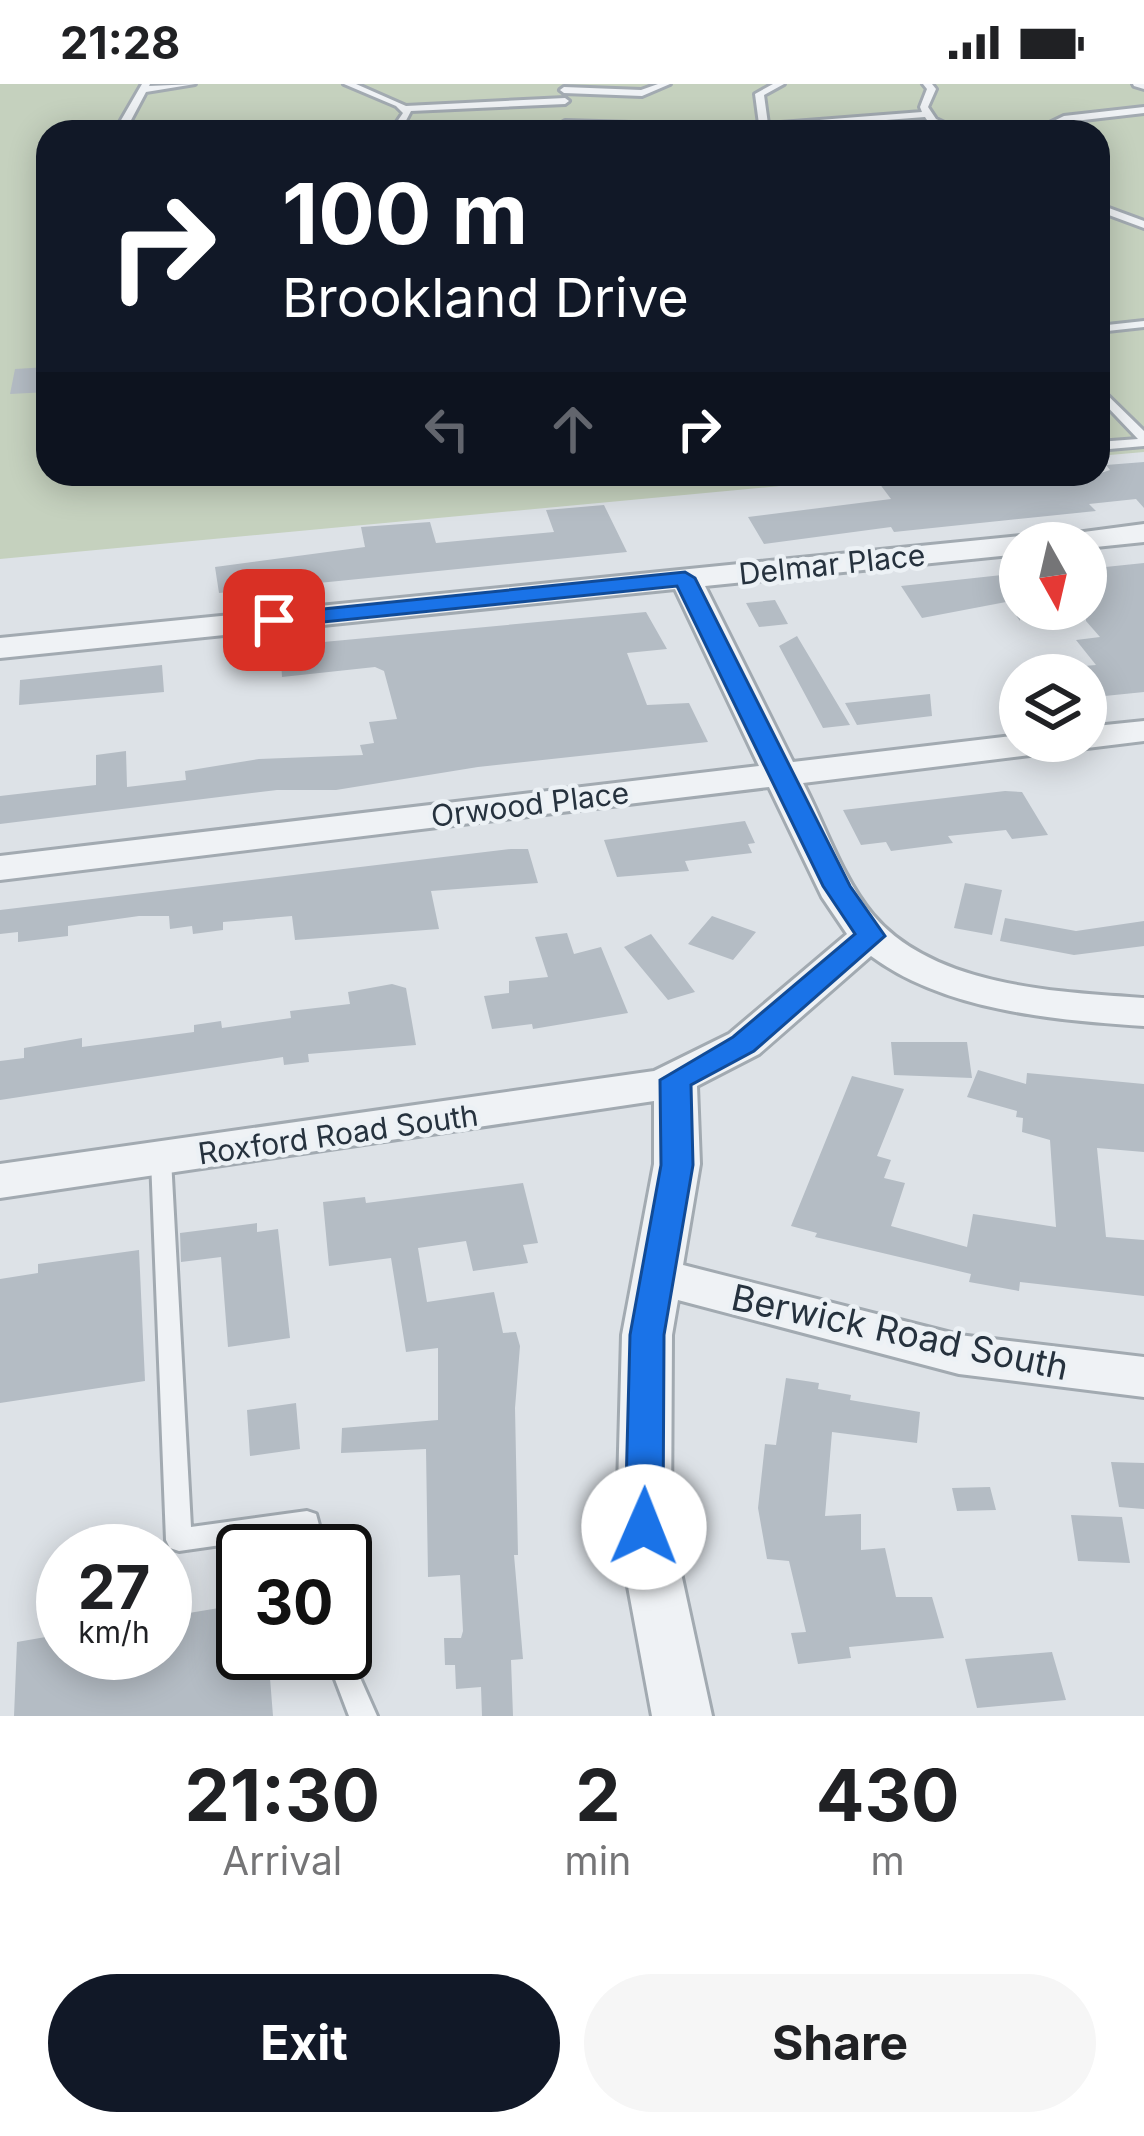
<!DOCTYPE html>
<style>
body{margin:0;font-family:Inter,sans-serif;background:#f6f6f6;color:#202124;height:100vh;display:flex;flex-direction:column;font-size:45px;white-space:nowrap}
*{box-sizing:border-box;margin:0}
p{font-size:39px;color:#757577}
.icon{flex:none;width:66px;height:66px;fill:none;stroke:currentColor;stroke-width:2;stroke-linecap:round;stroke-linejoin:round}
.map{position:relative;height:1632px;overflow:hidden}
.side{display:flex;flex-direction:column;background:#fff;flex:1}
.side>*{flex:none}
.guide{position:absolute;left:36px;top:36px;width:1074px;height:366px;border-radius:36px;box-shadow:0 6px 30px #0003;background:#111827;color:#fff;overflow:hidden}
.needle{width:78px;rotate:172deg}
.buttons{position:absolute;left:999px;top:438px;display:grid;gap:24px}
.buttons a{display:grid;place-items:center;width:108px;height:108px;border-radius:50%;background:#fff;box-shadow:0 6px 30px #0003;font-size:60px}
.speed{position:absolute;left:36px;top:1440px;display:flex;gap:24px;font-size:60px;font-weight:700;text-align:center}
.speed>*{display:grid;place-content:center;width:156px;height:156px;border-radius:50%;background:#fff;box-shadow:0 6px 30px #0003;line-height:1}
.speed small{font-size:30px;font-weight:400}
.speed .limit{border:6px solid #111;border-radius:18px;background:#fff;color:#111}
.pin{position:absolute;display:grid;place-items:center;width:102px;height:102px;color:#fff;margin:-51px;border-radius:24px;box-shadow:0 6px 18px #0006}
.me{position:absolute;width:132px;margin:-66px;rotate:1deg;stroke-linejoin:round;filter:drop-shadow(0 0 9px #0008)}
.turn{display:flex;align-items:center;gap:42px;height:252px;padding:0 48px;font-size:54px}
.turn .icon{width:156px;height:156px;stroke-width:2.5}
.turn b{display:block;font-size:84px;line-height:102px}
.lanes{display:flex;align-items:center;height:114px;padding:0 48px;background:#0003;justify-content:center;gap:60px;direction:ltr}
.lanes .off{opacity:.35}
.eta{display:flex;justify-content:space-evenly;align-items:center;height:204px;text-align:center}
.eta b{font-size:72px;font-weight:700;line-height:84px}
.cta{display:flex;gap:24px;margin-top:auto;padding:24px 48px}
.cta a{flex:1;height:138px;border-radius:72px;background:#111827;color:#fff;font-size:48px;font-weight:700;line-height:138px;text-align:center}
.cta a+a{background:#f6f6f6;color:#202124}
.status{display:flex;justify-content:space-between;align-items:center;height:84px;padding:0 60px;background:#fff;direction:ltr}
.status svg{height:33px;fill:currentColor}
.map>svg:first-child{display:block}
.green{fill:#c5d1be}
.building{fill:#b4bcc4}
.lines{fill:none;stroke-linecap:round;stroke-linejoin:round}
.service-casing{stroke:#a2aab1;stroke-width:6}
.minor-casing{stroke:#a2aab1;stroke-width:6}
.service{fill:#eff2f5;fill-rule:evenodd}
.minor{fill:#eff2f5;fill-rule:evenodd}
.route{fill:#1a73e8;stroke:#114b97;stroke-width:3}
.labels{text-anchor:middle;dominant-baseline:central;stroke-width:9;stroke-linejoin:round;paint-order:stroke}
.street-label{font-size:30px;fill:#26323e;stroke:#ecf1f5}
.near-street-label{font-size:36px;fill:#26323e;stroke:#ecf1f5}
</style>
<div class="status"><b>21:28</b><svg viewBox="0 0 49 12"><path d="M0 12V9h3v3zM5 12V6h3v6zM10 12V3h3v9zM15 12V0h3v12zM26 1h20v11H26zM47 4h2v5h-2z"/></svg></div>
<div class="map">
<svg width="1144" height="1632" viewBox="0 0 1144 1632">
<rect width="100%" height="100%" fill="#dde2e7"/>
<!-- green -->
<path class="green" d="M 0,0 L 1144,0 L 1144,368 L 1098,372 L 1098,48 L 48,48 L 48,390 L 909,390 L 0,475 Z"/>
<!-- building -->
<path class="building" d="M 48,283 L 48,308 L 10,310 L 15,285 Z
M 1144,378 L 1144,424 L 1136,415 L 1089,420 L 1096,427 L 894,448 L 891,443 L 764,460 L 748,433 L 891,415 L 876,395 L 1098,390 L 1110,386 L 1106,381 Z
M 604,421 L 627,468 L 219,509 L 215,483 L 365,463 L 361,443 L 430,438 L 436,459 L 554,448 L 546,426 Z
M 1144,479 L 1144,608 L 1095,613 L 1086,591 L 1072,583 L 1096,581 L 1076,556 L 1100,553 L 1086,537 L 1086,485 Z
M 1020,489 L 1020,537 L 1006,518 L 922,534 L 901,502 Z
M 775,516 L 788,540 L 759,543 L 746,519 Z
M 646,528 L 667,565 L 627,569 L 647,621 L 689,619 L 708,658 L 478,683 L 336,706 L 277,706 L 0,740 L 0,712 L 96,701 L 96,671 L 126,667 L 127,703 L 186,696 L 185,687 L 259,675 L 363,671 L 360,661 L 374,659 L 369,638 L 397,635 L 384,587 L 375,583 L 282,593 L 280,562 Z
M 797,552 L 850,641 L 823,644 L 779,562 Z
M 162,581 L 164,608 L 19,621 L 20,596 Z
M 930,610 L 932,632 L 857,641 L 845,619 Z
M 1005,707 L 1022,708 L 1048,751 L 1012,755 L 1006,746 L 948,752 L 953,759 L 891,767 L 886,758 L 861,761 L 843,726 Z
M 745,737 L 755,759 L 748,760 L 752,769 L 685,777 L 689,787 L 617,793 L 604,756 Z
M 511,765 L 528,765 L 538,799 L 431,807 L 439,845 L 295,856 L 292,832 L 223,838 L 223,846 L 193,850 L 192,842 L 170,845 L 169,832 L 139,832 L 68,842 L 68,852 L 18,858 L 18,848 L 0,850 L 0,826 Z
M 965,799 L 1002,806 L 992,851 L 954,844 Z
M 712,832 L 756,848 L 733,876 L 688,860 Z
M 1005,834 L 1076,847 L 1144,837 L 1144,862 L 1074,871 L 1000,857 Z
M 567,849 L 574,870 L 601,863 L 628,929 L 533,945 L 532,940 L 492,945 L 484,912 L 509,909 L 509,897 L 548,893 L 535,853 Z
M 651,850 L 695,908 L 668,916 L 624,863 Z
M 392,900 L 406,904 L 416,961 L 308,970 L 309,978 L 284,981 L 283,973 L 0,1016 L 0,977 L 24,974 L 24,964 L 82,954 L 82,963 L 194,948 L 194,941 L 221,937 L 222,944 L 291,934 L 290,927 L 350,920 L 348,908 Z
M 891,958 L 967,958 L 972,994 L 894,991 Z
M 978,986 L 1026,1000 L 1027,989 L 1144,1000 L 1144,1068 L 1097,1064 L 1106,1153 L 1144,1156 L 1144,1212 L 1020,1198 L 1019,1207 L 969,1198 L 971,1190 L 815,1153 L 817,1149 L 791,1142 L 852,992 L 904,1005 L 877,1072 L 891,1076 L 884,1094 L 905,1099 L 891,1142 L 967,1163 L 973,1130 L 1056,1143 L 1050,1056 L 1022,1048 L 1023,1034 L 1016,1033 L 1017,1027 L 967,1013 Z
M 523,1099 L 538,1159 L 523,1161 L 528,1179 L 473,1187 L 466,1157 L 418,1164 L 427,1218 L 494,1208 L 503,1249 L 516,1248 L 520,1262 L 515,1324 L 518,1471 L 514,1471 L 523,1575 L 511,1576 L 513,1632 L 482,1632 L 481,1603 L 456,1605 L 455,1581 L 445,1581 L 444,1554 L 461,1554 L 463,1547 L 460,1491 L 428,1493 L 426,1365 L 341,1369 L 342,1344 L 438,1336 L 438,1264 L 406,1268 L 391,1174 L 329,1182 L 323,1118 L 365,1113 L 366,1119 Z
M 257,1139 L 257,1148 L 278,1145 L 290,1254 L 228,1263 L 221,1173 L 181,1178 L 180,1149 Z
M 139,1166 L 145,1297 L 0,1319 L 0,1195 L 38,1189 L 38,1180 Z
M 786,1294 L 819,1299 L 818,1305 L 851,1311 L 850,1316 L 920,1328 L 917,1359 L 832,1348 L 825,1432 L 861,1430 L 861,1466 L 885,1464 L 896,1513 L 932,1513 L 944,1554 L 849,1563 L 851,1574 L 798,1580 L 791,1549 L 806,1548 L 789,1477 L 767,1475 L 758,1424 L 765,1360 L 776,1361 Z
M 296,1319 L 300,1365 L 250,1372 L 247,1326 Z
M 1111,1378 L 1144,1379 L 1144,1425 L 1119,1423 Z
M 990,1403 L 996,1426 L 957,1427 L 952,1404 Z
M 1071,1431 L 1122,1433 L 1130,1479 L 1078,1477 Z
M 243,1520 L 243,1569 L 268,1569 L 273,1632 L 14,1632 L 17,1558 L 63,1550 L 63,1569 L 165,1569 L 165,1533 Z
M 1052,1568 L 1066,1616 L 977,1624 L 965,1575 Z"/>
<g class="lines">
<!-- service casing -->
<g class="service-casing">
<path id="service" d="M 142,0 L 150,0 L 149,2 L 195,0 L 146,8 L 130,38 L 130,43 L 138,48 L 126,48 L 120,44 L 120,38 Z
M 344,0 L 356,0 L 406,22 L 565,14 L 569,17 L 565,20 L 411,27 L 400,48 L 390,48 L 403,29 L 396,22 Z
M 658,0 L 670,0 L 642,12 L 564,9 L 560,6 L 564,3 L 641,6 Z
M 773,0 L 784,0 L 764,11 L 768,40 L 922,28 L 920,23 L 927,5 L 923,0 L 932,0 L 936,5 L 928,23 L 936,35 L 963,48 C 949,48 932,45 925,33 L 769,45 L 770,48 L 565,43 L 560,40 L 565,37 L 733,42 L 759,40 L 755,10 Z
M 1133,0 L 1144,0 L 1144,5 L 1134,2 Z
M 1144,23 L 1144,29 L 1066,38 L 1044,48 L 1031,48 L 1064,32 Z
M 1098,120 L 1144,137 L 1144,144 L 1098,127 Z
M 1144,237 L 1144,243 L 1098,248 L 1098,242 Z
M 1098,302 L 1144,347 L 1144,362 L 1098,366 L 1098,358 L 1138,355 L 1098,313 Z
M 161,1067 L 168,1070 L 171,1075 L 191,1443 L 307,1427 L 316,1430 L 326,1467 L 300,1467 L 297,1450 L 179,1467 L 170,1464 L 166,1456 L 151,1075 L 154,1070 Z
M 345,1560 L 377,1632 L 349,1632 L 325,1569 L 345,1569 Z"/>
</g>
<!-- minor casing -->
<g class="minor-casing">
<path id="minor" d="M 1144,440 L 1144,458 L 1086,464 L 1086,459 L 1020,459 L 1020,470 L 705,502 L 793,678 L 1020,651 L 1020,657 L 1086,657 L 1086,643 L 1144,637 L 1144,657 L 803,699 C 825,741 842,794 873,831 C 934,903 1057,908 1144,914 L 1144,942 C 1055,936 945,927 871,872 L 759,970 L 697,1002 L 700,1080 L 683,1181 L 959,1251 L 1144,1273 L 1144,1313 L 959,1290 L 678,1216 L 672,1251 L 671,1443 L 712,1632 L 652,1632 L 617,1443 L 622,1251 L 654,1080 L 654,1017 L 0,1114 L 0,1080 L 654,987 L 729,950 L 847,850 L 822,813 L 769,703 L 0,796 L 0,772 L 759,682 L 675,505 L 0,574 L 0,554 L 1020,452 L 1031,455 Z"/>
</g>
<!-- service -->
<use href="#service" class="service"/>
<!-- minor -->
<use href="#minor" class="minor"/>
</g>
<!-- route -->
<path class="route" d="M 685,488 L 695,494 L 850,802 L 885,852 L 754,967 L 691,1001 L 693,1081 L 664,1251 L 663,1443 L 658,1455 L 644,1460 L 631,1455 L 625,1443 L 630,1251 L 661,1081 L 660,996 L 733,953 L 855,850 L 823,802 L 677,502 L 274,543 L 263,536 L 274,530 Z"/>
<g class="labels">
<!-- street labels -->
<g class="street-label">
<text transform="translate(832 480) rotate(-6)">Delmar Place</text>
<text transform="translate(530 720) rotate(-7)">Orwood Place</text>
<text transform="translate(338 1050) rotate(-8)">Roxford Road South</text>
</g>
<!-- near-street labels -->
<g class="near-street-label">
<text transform="translate(900 1248) rotate(12)">Berwick Road South</text>
</g>
</g>
</svg>
<div class="buttons">
<a><svg class="needle" viewBox="-14 -14 28 28"><path d="M0-13l5 13h-10z" fill="#e53935"/><path d="M0 13l5-13h-10z" fill="#757577"/></svg></a>
<a><svg class="icon" aria-label="layers" viewBox="0 0 24 24"><path d="M12 4l9 5-9 5-9-5zM3 14l9 5 9-5"/></svg></a>
</div>
<div class="speed"><div>27<small>km/h</small></div><div class="limit">30</div></div>
<div class="pin" style="left:274px;top:536px;background:#d93025"><svg class="icon" aria-label="arrive" viewBox="0 0 24 24"><path d="M6 21V4h12l-3 4 3 4H6"/></svg></div>
<svg class="me" style="left:644px;top:1443px" viewBox="-20 -20 40 40"><circle r="19" fill="#fff"/><path d="M0-13L10 11 0 6-10 11z" fill="#1a73e8"/></svg>
<div class="guide">
<div class="turn"><svg class="icon" aria-label="right" viewBox="0 0 24 24"><path d="M7 20v-9h11M14 6l5 5-5 5"/></svg><div><b>100 m</b>Brookland Drive</div></div>
<div class="lanes"><svg class="icon off" aria-label="left" viewBox="0 0 24 24"><path d="M17 20v-9H6M10 6l-5 5 5 5"/></svg><svg class="icon off" aria-label="ahead" viewBox="0 0 24 24"><path d="M12 20V5M6 11l6-6 6 6"/></svg><svg class="icon" aria-label="right" viewBox="0 0 24 24"><path d="M7 20v-9h11M14 6l5 5-5 5"/></svg></div>
</div>
</div>
<section class="side">
<div class="eta">
<div><b>21:30</b><p>Arrival</p></div>
<div><b>2</b><p>min</p></div>
<div><b>430</b><p>m</p></div>
</div>
<div class="cta"><a>Exit</a><a>Share</a></div>
</section>
